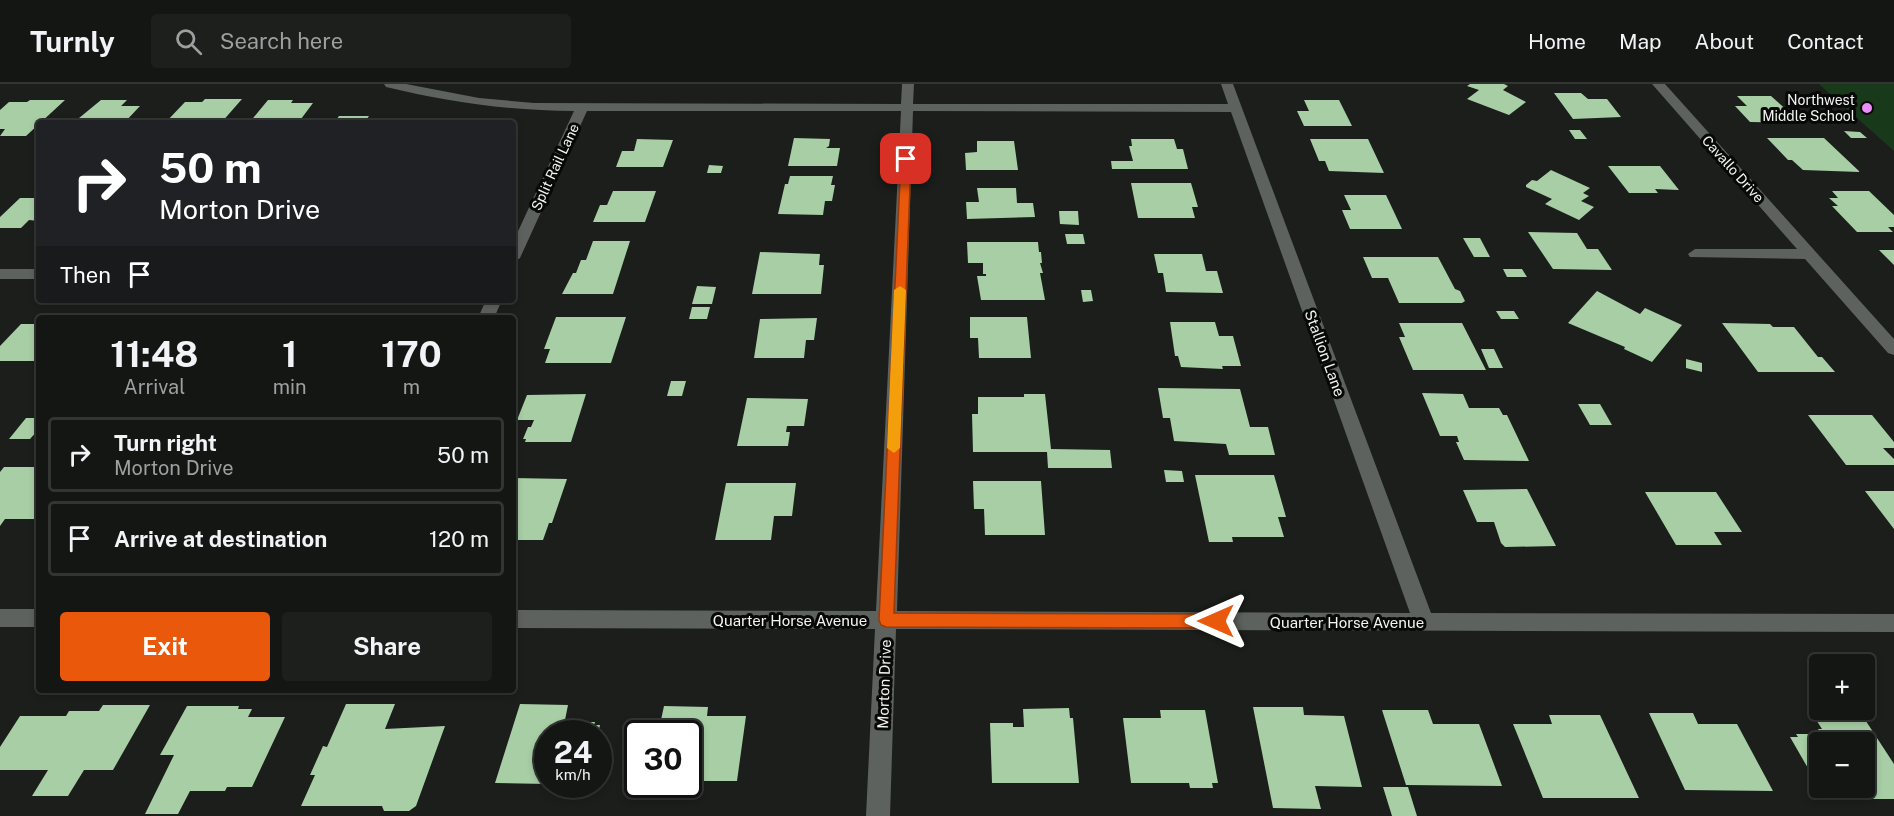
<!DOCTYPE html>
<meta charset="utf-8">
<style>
body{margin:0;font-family:"Public Sans",sans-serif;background:#1d1f1d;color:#f1f3f6;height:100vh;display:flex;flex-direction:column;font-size:22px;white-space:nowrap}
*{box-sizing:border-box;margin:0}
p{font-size:20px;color:#9d9fa0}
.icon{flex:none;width:33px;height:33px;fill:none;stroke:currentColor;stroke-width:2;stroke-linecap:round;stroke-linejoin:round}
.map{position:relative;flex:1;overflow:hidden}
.drawer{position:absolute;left:36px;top:231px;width:480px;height:378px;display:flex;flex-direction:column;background:#141614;border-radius:6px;box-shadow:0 3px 9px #0003,0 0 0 2px #333534}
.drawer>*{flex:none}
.guide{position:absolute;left:36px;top:36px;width:480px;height:183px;border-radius:6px;box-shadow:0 3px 9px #0003,0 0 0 2px #333534;background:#202124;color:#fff;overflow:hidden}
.controls{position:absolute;left:1809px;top:570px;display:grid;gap:12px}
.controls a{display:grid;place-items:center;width:66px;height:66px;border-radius:6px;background:#141614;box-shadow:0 3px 9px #0003,0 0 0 2px #333534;font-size:30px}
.speed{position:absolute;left:534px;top:636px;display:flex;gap:12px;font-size:30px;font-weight:700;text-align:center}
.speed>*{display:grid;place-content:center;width:78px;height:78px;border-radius:50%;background:#141614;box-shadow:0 3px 9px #0003,0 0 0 2px #333534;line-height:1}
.speed small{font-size:15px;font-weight:400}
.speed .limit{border:3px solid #111;border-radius:9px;background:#fff;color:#111}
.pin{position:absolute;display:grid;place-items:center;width:51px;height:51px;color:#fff;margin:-26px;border-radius:12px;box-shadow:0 3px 9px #0006}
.me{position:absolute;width:66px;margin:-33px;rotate:270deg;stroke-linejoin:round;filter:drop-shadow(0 0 4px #0008)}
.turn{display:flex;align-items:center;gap:21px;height:126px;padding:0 24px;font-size:27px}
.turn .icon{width:78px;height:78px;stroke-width:2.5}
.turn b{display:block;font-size:42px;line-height:51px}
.then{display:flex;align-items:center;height:57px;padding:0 24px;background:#0003;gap:12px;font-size:22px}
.eta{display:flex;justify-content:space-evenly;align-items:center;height:102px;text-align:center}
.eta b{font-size:36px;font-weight:700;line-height:42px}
.action{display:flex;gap:12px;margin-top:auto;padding:12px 24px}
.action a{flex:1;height:69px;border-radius:6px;background:#ea580c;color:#fff;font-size:24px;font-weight:700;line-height:69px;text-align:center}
.action a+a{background:#1d1f1d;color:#f1f3f6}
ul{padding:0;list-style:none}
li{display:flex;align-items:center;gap:18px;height:75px;margin:0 12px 9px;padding:0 12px;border:3px solid #333534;border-radius:6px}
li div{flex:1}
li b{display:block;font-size:22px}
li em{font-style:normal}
header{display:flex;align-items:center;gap:36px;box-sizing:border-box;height:84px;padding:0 30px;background:#141614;border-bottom:2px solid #333534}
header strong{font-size:28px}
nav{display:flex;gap:33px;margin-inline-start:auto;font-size:21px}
.search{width:420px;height:54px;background:#1d1f1d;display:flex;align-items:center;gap:15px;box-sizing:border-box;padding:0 21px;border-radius:6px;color:#9d9fa0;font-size:22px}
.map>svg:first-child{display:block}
.green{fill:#193a1a}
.building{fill:#a7cea5;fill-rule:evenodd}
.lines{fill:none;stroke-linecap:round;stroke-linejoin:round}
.street{fill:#5e625e;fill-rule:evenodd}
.route{fill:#ea580c;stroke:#983908;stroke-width:1.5}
.slow{fill:#f59e0b}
.poi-dot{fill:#eb8dfc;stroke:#070807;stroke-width:2}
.labels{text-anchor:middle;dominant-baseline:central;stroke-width:6;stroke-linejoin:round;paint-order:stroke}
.far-poi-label{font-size:14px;fill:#f2f4f2;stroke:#070807;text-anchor:end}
.far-street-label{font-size:14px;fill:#f2f4f2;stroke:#070807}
.street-label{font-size:15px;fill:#f2f4f2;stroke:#070807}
</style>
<header>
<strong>Turnly</strong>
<div class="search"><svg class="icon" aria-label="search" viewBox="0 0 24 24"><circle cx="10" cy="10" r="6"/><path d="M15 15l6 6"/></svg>Search here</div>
<nav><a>Home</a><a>Map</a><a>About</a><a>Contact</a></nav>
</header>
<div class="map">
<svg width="1894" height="732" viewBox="0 0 1894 732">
<rect width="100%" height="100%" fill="#1b1e1b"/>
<!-- green -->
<path class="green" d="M 1819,0 L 1894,0 L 1894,67 Z"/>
<!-- building -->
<path class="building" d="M 1470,0 L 1504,0 L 1508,2 L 1503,6 L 1526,18 L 1509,31 L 1467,15 L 1479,6 L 1467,2 Z
M 1554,9 L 1581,9 L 1588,15 L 1607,15 L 1621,33 L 1573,35 Z
M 1737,12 L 1771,12 L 1801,39 L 1750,38 L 1735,22 L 1747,22 Z
M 205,15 L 242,15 L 221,39 L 165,39 L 185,18 L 202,18 Z
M 30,16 L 65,16 L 26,52 L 0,52 L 5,45 L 0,45 L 0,26 L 9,18 L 27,18 Z
M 101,16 L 127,16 L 121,22 L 140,22 L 124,39 L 73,39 Z
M 268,16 L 293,16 L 291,19 L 313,19 L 298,39 L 249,39 Z
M 1304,16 L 1339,16 L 1352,42 L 1304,42 L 1297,27 L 1309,27 Z
M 339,32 L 369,32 L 364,39 L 334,39 Z
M 1569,46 L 1580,46 L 1587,55 L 1575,55 Z
M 1844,47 L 1860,48 L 1867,54 L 1851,54 Z
M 794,54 L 830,55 L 829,62 L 826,64 L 840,64 L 837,82 L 788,82 Z
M 1767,54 L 1824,54 L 1860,88 L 1803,86 L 1792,76 L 1788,76 Z
M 637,55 L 673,56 L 663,83 L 616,83 L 622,67 L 634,67 Z
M 1131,55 L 1174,55 L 1177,65 L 1183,65 L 1188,85 L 1112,85 L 1111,77 L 1133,77 L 1129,62 L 1132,62 Z
M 1310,55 L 1368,55 L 1384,89 L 1329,87 L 1325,77 L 1319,77 Z
M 977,57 L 1014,57 L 1018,86 L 966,86 L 965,69 L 977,68 Z
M 709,81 L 723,82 L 721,89 L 707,89 Z
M 1608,82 L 1660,82 L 1679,106 L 1655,105 L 1658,109 L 1629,109 Z
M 1551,86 L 1590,104 L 1583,109 L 1589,112 L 1581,117 L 1594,123 L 1579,136 L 1545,120 L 1552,115 L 1526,103 L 1526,101 L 1532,96 L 1537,97 Z
M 790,92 L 833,92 L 831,101 L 835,101 L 832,117 L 825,117 L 823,131 L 778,130 L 785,100 L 788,100 Z
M 1131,99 L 1191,99 L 1198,123 L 1192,123 L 1195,134 L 1138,134 Z
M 977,104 L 1016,104 L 1017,119 L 1033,119 L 1035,133 L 967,135 L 966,118 L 979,118 Z
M 613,107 L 656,107 L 645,138 L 593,138 L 600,121 L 607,121 Z
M 1832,107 L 1869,107 L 1894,131 L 1894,143 L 1888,143 L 1893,148 L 1857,148 L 1832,122 L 1838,122 L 1829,114 L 1838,114 Z
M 1344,111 L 1386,111 L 1402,145 L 1350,145 L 1342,126 L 1351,126 Z
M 20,114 L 39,114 L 39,137 L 29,136 L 21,144 L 0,144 L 0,133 Z
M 1059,127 L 1078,127 L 1079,141 L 1060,140 Z
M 1528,148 L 1577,149 L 1587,165 L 1598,165 L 1612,186 L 1553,185 Z
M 1065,150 L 1083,150 L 1085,160 L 1067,160 Z
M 1463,154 L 1480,154 L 1490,173 L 1474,173 Z
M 593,157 L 630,157 L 613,210 L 562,210 L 573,189 L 576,189 L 581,176 L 586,176 Z
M 967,158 L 1038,158 L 1039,168 L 1041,168 L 1042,179 L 1040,179 L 1043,189 L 1040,189 L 1045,216 L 981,216 L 977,192 L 986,192 L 986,190 L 983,190 L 983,179 L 968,179 Z
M 1879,166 L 1894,166 L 1894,181 Z
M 760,168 L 820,170 L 819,181 L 824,181 L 821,210 L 752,210 Z
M 1154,170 L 1202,170 L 1206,187 L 1217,187 L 1223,209 L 1166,208 L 1163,189 L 1158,189 Z
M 1363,173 L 1438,173 L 1455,205 L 1460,207 L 1465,217 L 1462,219 L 1399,219 L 1388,194 L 1372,194 Z
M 1503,185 L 1522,185 L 1527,193 L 1507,193 Z
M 697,202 L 716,203 L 712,220 L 692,220 Z
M 1081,206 L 1091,206 L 1093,217 L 1083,218 Z
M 1597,207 L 1640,230 L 1645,224 L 1682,241 L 1652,278 L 1624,265 L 1625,263 L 1568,239 Z
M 692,223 L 710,223 L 707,235 L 689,235 Z
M 1496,227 L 1514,227 L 1519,235 L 1501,235 Z
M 556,233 L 626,233 L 611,279 L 545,279 L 550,265 L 544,265 Z
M 970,233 L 1027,233 L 1031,274 L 979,274 L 978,254 L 970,254 Z
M 817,234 L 814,256 L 806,256 L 804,274 L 754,274 L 760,235 Z
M 1170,238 L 1215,238 L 1219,252 L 1233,252 L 1241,282 L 1222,282 L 1223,285 L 1181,283 L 1178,272 L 1175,272 Z
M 1399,239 L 1462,239 L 1486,286 L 1413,286 L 1399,253 L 1405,253 Z
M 1722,239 L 1770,240 L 1773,243 L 1794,243 L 1818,273 L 1822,273 L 1835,288 L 1758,288 Z
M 21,240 L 39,240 L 39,277 L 0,277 L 0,262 Z
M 1481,265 L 1494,265 L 1503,284 L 1489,284 Z
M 1686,275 L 1702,279 L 1702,288 L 1686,284 Z
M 671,297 L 686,297 L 682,312 L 667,312 Z
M 1158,304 L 1240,305 L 1250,343 L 1268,343 L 1275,371 L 1229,371 L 1226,360 L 1174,357 L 1170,334 L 1163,334 Z
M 1422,309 L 1463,310 L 1469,324 L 1499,324 L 1503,331 L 1507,331 L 1529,377 L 1464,376 L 1456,358 L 1459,358 L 1457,352 L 1440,352 Z
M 586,310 L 571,358 L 525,358 L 526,355 L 523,355 L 528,343 L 531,343 L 534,336 L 517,336 L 527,311 Z
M 1024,310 L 1045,310 L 1051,365 L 1110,366 L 1112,384 L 1048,384 L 1047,368 L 973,368 L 972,330 L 978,330 L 978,313 L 1024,313 Z
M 747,314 L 808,315 L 804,342 L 787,342 L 786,348 L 790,348 L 788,362 L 737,362 Z
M 1578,320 L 1600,320 L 1612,341 L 1590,341 Z
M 1808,331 L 1872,331 L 1894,358 L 1894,364 L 1883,364 L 1894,375 L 1894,381 L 1846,381 Z
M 26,334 L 39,334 L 39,345 L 30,355 L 9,355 Z
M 4,383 L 39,383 L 39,435 L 5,435 L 0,442 L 0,388 Z
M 1164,386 L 1182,387 L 1184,398 L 1166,398 Z
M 1195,391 L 1274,391 L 1286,433 L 1278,433 L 1284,453 L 1232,453 L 1233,458 L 1209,458 Z
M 513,394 L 567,395 L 552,439 L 549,439 L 543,456 L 513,456 Z
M 973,397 L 1041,397 L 1045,451 L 985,451 L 984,425 L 974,425 Z
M 726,399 L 796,399 L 792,432 L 774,432 L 771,456 L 715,456 Z
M 1527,405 L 1556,462 L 1505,463 L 1501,459 L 1494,438 L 1477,438 L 1463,406 Z
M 1865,407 L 1894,407 L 1894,445 Z
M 1645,408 L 1716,408 L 1742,448 L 1714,448 L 1722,461 L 1676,461 Z
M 346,620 L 395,620 L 385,645 L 445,642 L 416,722 L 409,727 L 384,727 L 382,722 L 301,722 L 315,691 L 310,691 L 323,662 L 327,663 Z
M 520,620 L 568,621 L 564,641 L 572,641 L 573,638 L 595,638 L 594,641 L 600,641 L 598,650 L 548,650 L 548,700 L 495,699 Z
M 103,621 L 150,621 L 113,686 L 84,686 L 68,712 L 32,712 L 48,686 L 0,686 L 0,663 L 20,632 L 66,632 L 69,627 L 99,627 Z
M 187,622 L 239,622 L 238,625 L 252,625 L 248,633 L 285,633 L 252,703 L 227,703 L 225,707 L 190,707 L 178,730 L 145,730 L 174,671 L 160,671 Z
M 664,622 L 708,623 L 707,632 L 746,632 L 737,697 L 688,697 L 688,650 L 658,650 Z
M 1253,623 L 1303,623 L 1304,631 L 1344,632 L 1362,703 L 1315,702 L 1321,725 L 1273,724 Z
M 1069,624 L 1070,634 L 1073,634 L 1079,699 L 992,699 L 990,639 L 1013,639 L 1013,643 L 1024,643 L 1023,625 Z
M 1160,626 L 1205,626 L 1218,699 L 1212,699 L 1213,704 L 1190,704 L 1189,699 L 1131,699 L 1123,634 L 1161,634 Z
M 1382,626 L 1428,626 L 1433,640 L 1479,640 L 1502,702 L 1406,701 Z
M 1649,629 L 1693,629 L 1698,640 L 1737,640 L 1773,707 L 1685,706 Z
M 1549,631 L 1600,631 L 1639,714 L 1543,714 L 1513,640 L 1552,640 Z
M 1813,631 L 1862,631 L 1894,680 L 1894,715 L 1847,715 L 1845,712 L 1824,712 L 1790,653 L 1798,653 L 1796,650 L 1821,650 L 1818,645 L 1822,645 ZM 1820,658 L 1864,658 L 1864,704 L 1820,704 Z
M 1383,703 L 1408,703 L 1417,732 L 1392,732 Z"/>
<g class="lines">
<!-- street -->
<path class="street" d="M 384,0 L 406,0 L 479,14 L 534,19 L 901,20 L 902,0 L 914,0 L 913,20 L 1228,20 L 1221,0 L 1233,0 L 1431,529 L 1894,530 L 1894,548 L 896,545 L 890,732 L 866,732 L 875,545 L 513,544 L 513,526 L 876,527 L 901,27 L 587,27 L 520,174 L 513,179 L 513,158 L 574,27 C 510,27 448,18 386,3 ZM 913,27 L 1231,28 L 1410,529 L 897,527 Z
M 1652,0 L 1665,0 L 1894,255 L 1894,271 L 1888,269 L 1805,175 L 1690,173 L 1688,170 L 1695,165 L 1797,165 Z
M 0,185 L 39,185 L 39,195 L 0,195 Z
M 486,216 L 502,216 L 494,234 L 478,234 Z
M 0,525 L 39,525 L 39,543 L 0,543 Z"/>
</g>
<!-- route -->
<path class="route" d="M 906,72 L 911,75 L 894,529 L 1216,530 L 1221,532 L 1224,537 L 1221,542 L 1216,544 L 886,543 L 881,541 L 879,536 L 901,75 Z"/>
<!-- slow -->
<path class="slow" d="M 900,202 L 906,206 L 900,364 L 894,369 L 887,364 L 894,206 Z"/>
<!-- markers -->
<circle class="poi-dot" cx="1867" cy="24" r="6"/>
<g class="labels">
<!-- far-poi labels -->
<g class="far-poi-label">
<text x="1855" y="16">Northwest<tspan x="1855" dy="16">Middle School</tspan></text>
</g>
<!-- far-street labels -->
<g class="far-street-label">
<text transform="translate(555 83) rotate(-65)">Split Rail Lane</text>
<text transform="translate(1733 85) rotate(48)">Cavallo Drive</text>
</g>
<!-- street labels -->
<g class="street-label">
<text transform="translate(1325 269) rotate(70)">Stallion Lane</text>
<text x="790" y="536">Quarter Horse Avenue</text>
<text x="1347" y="538">Quarter Horse Avenue</text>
<text transform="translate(884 600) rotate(-88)">Morton Drive</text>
</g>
</g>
</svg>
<div class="controls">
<a>+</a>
<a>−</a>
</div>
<div class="speed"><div>24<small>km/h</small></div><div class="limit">30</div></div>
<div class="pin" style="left:906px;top:75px;background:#d93025"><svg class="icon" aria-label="arrive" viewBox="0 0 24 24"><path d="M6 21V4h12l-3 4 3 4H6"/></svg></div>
<svg class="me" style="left:1216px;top:537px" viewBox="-20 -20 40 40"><path d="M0-17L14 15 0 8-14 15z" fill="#ea580c" stroke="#fff" stroke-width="4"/></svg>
<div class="guide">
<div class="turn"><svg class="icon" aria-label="right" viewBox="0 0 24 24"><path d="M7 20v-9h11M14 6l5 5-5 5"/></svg><div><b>50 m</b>Morton Drive</div></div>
<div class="then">Then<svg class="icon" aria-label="arrive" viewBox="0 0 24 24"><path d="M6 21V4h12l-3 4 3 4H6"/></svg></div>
</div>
<section class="drawer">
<div class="eta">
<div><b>11:48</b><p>Arrival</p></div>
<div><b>1</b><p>min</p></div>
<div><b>170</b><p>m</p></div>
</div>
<ul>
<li><svg class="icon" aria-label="right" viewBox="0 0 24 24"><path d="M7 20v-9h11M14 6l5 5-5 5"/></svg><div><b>Turn right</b><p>Morton Drive</p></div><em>50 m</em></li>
<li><svg class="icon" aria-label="arrive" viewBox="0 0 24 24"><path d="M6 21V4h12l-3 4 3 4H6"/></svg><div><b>Arrive at destination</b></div><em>120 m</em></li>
</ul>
<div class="action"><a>Exit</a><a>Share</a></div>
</section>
</div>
